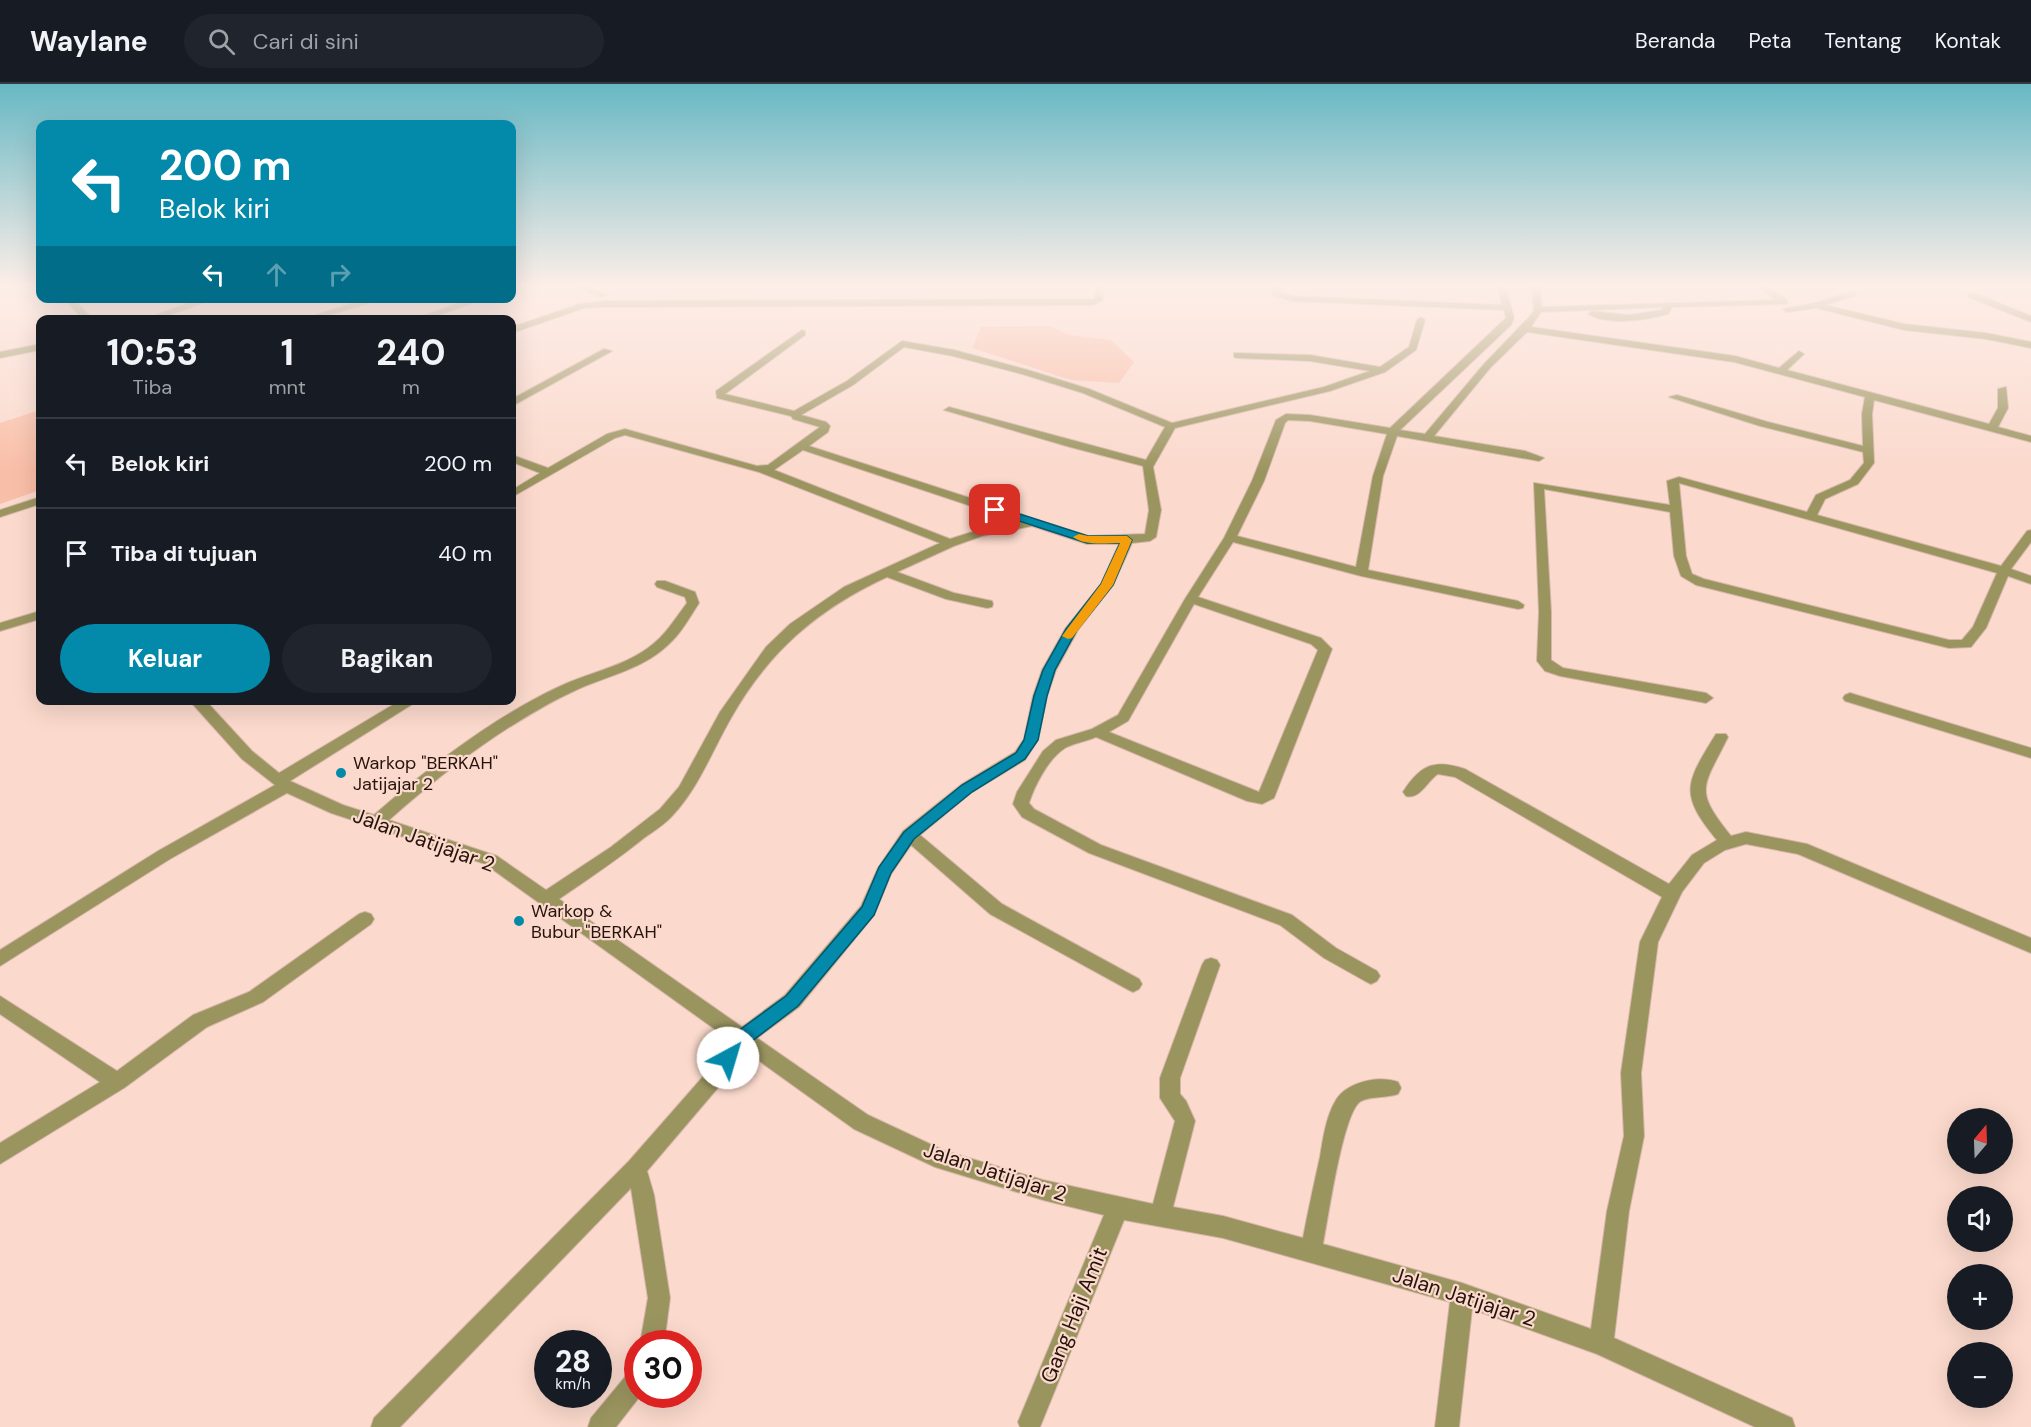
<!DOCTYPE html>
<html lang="id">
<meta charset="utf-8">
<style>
body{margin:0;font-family:"DM Sans",sans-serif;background:#20242c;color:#f1f3f6;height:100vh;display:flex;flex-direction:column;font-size:22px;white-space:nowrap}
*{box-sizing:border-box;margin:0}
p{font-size:20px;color:#9ea1a6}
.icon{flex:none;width:33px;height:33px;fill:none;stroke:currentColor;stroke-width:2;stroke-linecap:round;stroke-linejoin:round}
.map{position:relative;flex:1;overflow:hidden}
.details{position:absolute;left:36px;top:231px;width:480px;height:390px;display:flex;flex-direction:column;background:#171b24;border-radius:12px;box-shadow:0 6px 24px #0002}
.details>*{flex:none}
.banner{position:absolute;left:36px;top:36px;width:480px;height:183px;border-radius:12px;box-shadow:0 6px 24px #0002;background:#0389aa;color:#fff;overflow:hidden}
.needle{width:39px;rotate:19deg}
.fabs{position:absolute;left:1947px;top:1024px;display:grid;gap:12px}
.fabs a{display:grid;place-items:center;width:66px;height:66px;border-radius:50%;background:#171b24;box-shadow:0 6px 24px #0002;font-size:30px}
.speed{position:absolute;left:534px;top:1246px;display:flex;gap:12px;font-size:30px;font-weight:700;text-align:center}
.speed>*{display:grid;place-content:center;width:78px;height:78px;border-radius:50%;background:#171b24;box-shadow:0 6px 24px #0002;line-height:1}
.speed small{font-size:15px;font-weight:400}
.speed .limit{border:9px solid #d22;background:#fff;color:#111}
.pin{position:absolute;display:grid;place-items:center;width:51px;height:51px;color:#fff;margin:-26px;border-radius:12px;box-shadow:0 3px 9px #0006}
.me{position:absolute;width:66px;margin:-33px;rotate:39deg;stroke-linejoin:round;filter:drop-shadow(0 0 4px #0008)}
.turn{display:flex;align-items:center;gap:21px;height:126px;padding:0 24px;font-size:27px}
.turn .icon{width:78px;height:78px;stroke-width:2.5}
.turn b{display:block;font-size:42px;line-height:51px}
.lanes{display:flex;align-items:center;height:57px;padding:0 24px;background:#0003;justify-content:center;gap:30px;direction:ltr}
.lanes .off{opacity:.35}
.eta{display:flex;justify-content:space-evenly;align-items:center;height:102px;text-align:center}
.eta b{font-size:36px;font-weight:700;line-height:42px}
.primary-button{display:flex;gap:12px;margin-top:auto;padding:12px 24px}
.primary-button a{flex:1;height:69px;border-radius:36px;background:#0389aa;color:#fff;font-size:24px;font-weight:700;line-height:69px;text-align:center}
.primary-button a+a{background:#20242c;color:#f1f3f6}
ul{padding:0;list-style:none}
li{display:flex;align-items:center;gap:18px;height:90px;padding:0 24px;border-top:2px solid #363941}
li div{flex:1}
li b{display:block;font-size:22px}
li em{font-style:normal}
header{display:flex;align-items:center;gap:36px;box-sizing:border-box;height:84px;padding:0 30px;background:#171b24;border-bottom:2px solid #363941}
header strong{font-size:28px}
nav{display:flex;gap:33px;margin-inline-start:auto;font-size:21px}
.search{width:420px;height:54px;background:#20242c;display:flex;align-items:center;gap:15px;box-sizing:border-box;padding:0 21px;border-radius:33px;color:#9ea1a6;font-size:22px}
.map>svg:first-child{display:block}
.green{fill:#f9bea7}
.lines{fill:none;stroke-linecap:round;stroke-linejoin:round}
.minor-casing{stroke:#d5b5a9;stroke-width:2}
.minor{fill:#9a945f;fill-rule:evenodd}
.route{fill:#0389aa;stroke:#02596e;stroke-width:1.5}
.slow{fill:#f59e0b}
.poi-dot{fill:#0389aa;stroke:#fbd9cc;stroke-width:2}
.labels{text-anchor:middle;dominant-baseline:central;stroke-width:4.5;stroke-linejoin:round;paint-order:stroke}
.poi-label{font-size:18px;fill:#26130b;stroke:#fbd9cc;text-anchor:start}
.near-street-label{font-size:21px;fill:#26130b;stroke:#fbd9cc}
</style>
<header>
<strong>Waylane</strong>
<div class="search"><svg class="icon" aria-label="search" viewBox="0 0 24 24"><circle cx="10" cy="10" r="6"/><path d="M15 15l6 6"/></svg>Cari di sini</div>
<nav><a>Beranda</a><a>Peta</a><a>Tentang</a><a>Kontak</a></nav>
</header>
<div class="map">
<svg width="2031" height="1343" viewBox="0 0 2031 1343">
<rect width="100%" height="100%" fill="#fbd9cc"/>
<!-- green -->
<path class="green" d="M 1049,242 L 1070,251 L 1111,256 L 1134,278 L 1119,299 L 1071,296 L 972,264 L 981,243 Z
M 40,326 L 40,406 L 0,420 L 0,339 Z"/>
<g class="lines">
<!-- minor casing -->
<g class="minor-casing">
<path id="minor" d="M 520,200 L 534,200 L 512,207 L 512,203 Z
M 569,200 L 581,200 L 608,211 L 601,213 Z
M 1095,200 L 1103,200 L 1103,216 L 1093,221 L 604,223 L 584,224 L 512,249 L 512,243 L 580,220 L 604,217 L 1092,215 L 1095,215 Z
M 1270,200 L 1278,200 L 1280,208 L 1293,212 L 1502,221 L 1497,200 L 1505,200 L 1514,234 L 1511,241 L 1400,346 L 1425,350 L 1484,280 L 1531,231 L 1534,226 L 1531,200 L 1539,200 L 1542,223 L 1775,216 L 1755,200 L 1764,200 L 1787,216 L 1787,220 L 1672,223 L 1668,230 C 1648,236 1606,242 1588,230 L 1592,227 L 1629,231 L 1662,226 L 1663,223 L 1541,228 L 1531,243 L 1735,272 L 1779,284 L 1799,267 L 1804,270 L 1787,286 L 1989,340 L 1998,324 L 1998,305 L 2006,303 L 2008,324 L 1998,343 L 2031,352 L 2031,358 L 1874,316 L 1872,330 L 1874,379 L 1858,400 L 1825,415 L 1817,431 L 2001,482 L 2027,447 L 2031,446 L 2031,458 L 2011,485 L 2031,492 L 2031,500 L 2008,492 L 1986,544 L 1971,563 L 1949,564 L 1696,501 L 1681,492 L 1674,472 L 1670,428 L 1544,405 L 1551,528 L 1551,576 L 1563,584 L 1706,609 L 1713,614 L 1706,619 L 1560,592 L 1545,587 L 1537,577 L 1539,528 L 1534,399 L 1670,421 L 1667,397 L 1679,393 L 1807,428 L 1816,411 L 1850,396 L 1864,379 L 1863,368 L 1760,342 L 1669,313 L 1677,311 L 1768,338 L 1863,362 L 1862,330 L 1865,313 L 1734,278 L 1527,248 L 1490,284 L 1434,352 L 1525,367 L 1544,374 L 1539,377 L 1397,352 L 1383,392 L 1368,486 L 1518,517 L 1524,521 L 1523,524 L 1518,525 L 1361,492 L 1233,458 L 1198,513 L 1321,554 L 1332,565 L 1274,714 L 1262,720 L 1247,717 L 1096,653 C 1087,657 1074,659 1065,664 C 1048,675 1035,701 1029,719 L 1034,725 L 1101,761 L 1292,831 L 1336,864 L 1377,887 L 1380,892 L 1377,897 L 1371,900 L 1365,897 L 1324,874 L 1280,841 L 1089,769 L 1022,733 L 1013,720 L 1017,708 L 1043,667 L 1056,656 L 1092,645 L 1118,631 L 1185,515 L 1224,454 L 1252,397 L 1276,336 L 1286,330 L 1310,331 L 1390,344 L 1506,234 L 1504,226 L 1292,217 L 1273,211 ZM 1288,336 L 1310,337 L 1387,350 L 1373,392 L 1356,483 L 1237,452 L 1264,397 L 1285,339 ZM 1679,399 L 1997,489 L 1973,543 L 1962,556 L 1949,556 L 1704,495 L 1692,490 L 1686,472 ZM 1194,520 L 1311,560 L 1318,566 L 1259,708 L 1109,648 L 1128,637 Z
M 1853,207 L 1856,207 L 1856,211 L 1825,221 L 1904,240 L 1986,249 L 2031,258 L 2031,264 L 1986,255 L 1904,246 L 1816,224 L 1787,228 L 1783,225 L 1815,219 Z
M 1968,209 L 1974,209 L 2031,232 L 2031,238 L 1968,213 Z
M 63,214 L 72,214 L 94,236 L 84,236 Z
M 202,214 L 216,214 L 156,236 L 142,236 Z
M 370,214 L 385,214 L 314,236 L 299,236 Z
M 472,214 L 486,214 L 426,236 L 412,236 Z
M 1421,233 L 1425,236 L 1416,266 L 1385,288 L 1330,307 L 1175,344 L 1153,383 L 1161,426 L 1156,453 L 1150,457 L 1132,459 L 1113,501 L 1078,546 L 1056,586 L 1047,612 L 1038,656 L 1025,676 L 972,708 L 920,751 L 1002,820 L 1139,895 L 1142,900 L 1139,905 L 1133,908 L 1127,905 L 990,830 L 911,761 L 891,790 L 874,831 L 799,923 L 757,954 L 868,1031 L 945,1067 L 1043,1096 L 1153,1120 L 1175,1037 L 1160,1014 L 1160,994 L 1202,881 L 1205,876 L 1211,874 L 1217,876 L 1220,881 L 1180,994 L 1180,1010 L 1186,1017 L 1195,1037 L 1173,1123 L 1223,1132 L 1303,1154 C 1308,1127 1314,1100 1320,1073 C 1323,1055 1326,1032 1336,1016 C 1347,998 1379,991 1398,998 L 1401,1004 L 1398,1010 C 1387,1014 1371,1012 1361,1017 C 1343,1027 1328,1135 1323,1160 L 1462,1199 L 1591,1245 L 1607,1127 L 1624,1052 L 1621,989 L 1640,858 L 1662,813 L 1455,693 L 1438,690 C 1427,697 1420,716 1406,712 L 1403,708 C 1421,680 1435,675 1465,685 L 1669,800 L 1692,771 L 1717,756 C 1678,709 1686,699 1716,650 L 1726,650 L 1728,653 C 1703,704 1693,705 1731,752 L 1746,748 L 1807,760 L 2031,854 L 2031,869 L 1798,770 L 1746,760 L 1725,766 L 1704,779 L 1682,808 L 1658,858 L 1641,989 L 1644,1052 L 1629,1127 L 1614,1254 L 1792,1334 L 1795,1343 L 1755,1343 L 1597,1270 L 1472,1225 L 1459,1343 L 1435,1343 L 1450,1218 L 1223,1154 L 1124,1136 L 1040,1343 L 1020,1343 L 1018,1338 L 1104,1131 L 1043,1116 L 935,1083 L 854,1045 L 744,966 L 722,999 L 647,1087 L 654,1111 L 670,1214 L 664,1260 L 640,1260 L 648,1214 L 631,1104 L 400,1343 L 371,1343 L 374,1334 L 629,1077 L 708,987 L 730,956 L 485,780 L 331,729 L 287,709 L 170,775 L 0,882 L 0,866 L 158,767 L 275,701 L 242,675 L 189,616 L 205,616 L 252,667 L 279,689 L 401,616 L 419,616 L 290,697 L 343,721 L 374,731 C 413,697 453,665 497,637 C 518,624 542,610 565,600 C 593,588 623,582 648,564 C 665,552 675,535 687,519 L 685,513 L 657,503 L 655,500 L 657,497 L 665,497 L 695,508 L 699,519 C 691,531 683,546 673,556 C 645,586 607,591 572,608 C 550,618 529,631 508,644 C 466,671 426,703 389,736 L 497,772 L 546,806 L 611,763 L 660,725 L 679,703 L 720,628 L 766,563 L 790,540 L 844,503 L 940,459 L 759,388 L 625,351 L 615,354 L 512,413 L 512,406 L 540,389 L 512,378 L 512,371 L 548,384 L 607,350 L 625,345 L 757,382 L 768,381 L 820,343 L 793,335 L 791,332 L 717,314 L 716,307 L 802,246 L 805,247 L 805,251 L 725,310 L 794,327 L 847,297 L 902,257 L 954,266 L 1028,286 L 1089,305 L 1172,339 L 1324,303 L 1370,287 L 1310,277 L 1237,274 L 1234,273 L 1234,269 L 1310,271 L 1380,283 L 1409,263 L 1417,236 ZM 904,263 L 953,272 L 1022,290 L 1083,309 L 1165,343 L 1146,376 L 949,323 L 944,326 L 1070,363 L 1143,382 L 1149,426 L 1145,450 L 1088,452 L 809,362 L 828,348 L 830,342 L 826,338 L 801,331 L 853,301 ZM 803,366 L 1019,438 L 975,447 L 950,455 L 774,386 ZM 1032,442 L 1087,460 L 1119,460 L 1101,500 L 1065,545 L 1042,586 L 1033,612 L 1024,655 L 1015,668 L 962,700 L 903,747 L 878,784 L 861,822 L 785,911 L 742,943 L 559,815 C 588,795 617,776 644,754 C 654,747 665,740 673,731 C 699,703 712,667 731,634 C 769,567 818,525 887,493 L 946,515 L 987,524 L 992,523 L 993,520 L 992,517 L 954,509 L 897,488 L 954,462 L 982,452 Z
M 40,260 L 40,266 L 0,274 L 0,268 Z
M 604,265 L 612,267 L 512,322 L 512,315 Z
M 40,413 L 40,420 L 0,433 L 0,426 Z
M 40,527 L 40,535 L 0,547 L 0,539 Z
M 1850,609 L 2031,664 L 2031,674 L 1845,617 L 1843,614 L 1845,611 Z
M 365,828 L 371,830 L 374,835 L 371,840 L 263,918 L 207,943 L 124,1004 L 0,1080 L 0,1059 L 100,998 L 0,930 L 0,912 L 117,987 L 193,931 L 249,908 L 359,830 Z
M 638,1283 L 638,1311 L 641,1311 L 616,1343 L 588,1343 L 591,1334 L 630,1287 Z"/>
</g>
<!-- minor -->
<use href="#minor" class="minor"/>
</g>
<!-- sky -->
<linearGradient id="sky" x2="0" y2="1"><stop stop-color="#67b8c4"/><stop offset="0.52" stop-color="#fdeee8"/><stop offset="1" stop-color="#fdeee8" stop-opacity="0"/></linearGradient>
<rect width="2031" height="388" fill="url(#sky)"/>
<!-- route -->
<path class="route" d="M 995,422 L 1088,452 L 1127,452 L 1132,456 L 1113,501 L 1077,546 L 1055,586 L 1047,612 L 1038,656 L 1025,675 L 972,708 L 914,755 L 891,789 L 874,831 L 798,922 L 747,961 L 734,979 L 728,982 L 721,979 L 719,974 L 734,950 L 786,912 L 862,823 L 879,783 L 904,748 L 962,701 L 1016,669 L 1024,656 L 1034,612 L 1043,586 L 1066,545 L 1101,500 L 1120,459 L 1087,459 L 991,428 L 991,423 Z"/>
<!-- slow -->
<path class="slow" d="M 1079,450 L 1088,452 L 1127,452 L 1132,456 L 1113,501 L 1072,554 L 1068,555 L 1062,552 L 1101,500 L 1120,459 C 1105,459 1085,462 1073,453 Z"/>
<!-- markers -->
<g class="poi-dot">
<circle cx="341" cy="689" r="6"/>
<circle cx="519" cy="837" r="6"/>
</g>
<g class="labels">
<!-- poi labels -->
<g class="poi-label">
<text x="353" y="679">Warkop "BERKAH"<tspan x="353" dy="21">Jatijajar 2</tspan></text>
<text x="531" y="827">Warkop &amp;<tspan x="531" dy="21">Bubur "BERKAH"</tspan></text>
</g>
<!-- near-street labels -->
<g class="near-street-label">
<text transform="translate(424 756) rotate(20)">Jalan Jatijajar 2</text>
<text transform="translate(995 1088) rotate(18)">Jalan Jatijajar 2</text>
<text transform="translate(1464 1213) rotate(18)">Jalan Jatijajar 2</text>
<text transform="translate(1074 1231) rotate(-68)">Gang Haji Amit</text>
</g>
</g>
</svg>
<div class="fabs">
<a><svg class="needle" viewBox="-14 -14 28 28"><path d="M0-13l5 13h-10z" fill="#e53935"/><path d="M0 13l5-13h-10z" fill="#9ea1a6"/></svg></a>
<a><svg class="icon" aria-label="sound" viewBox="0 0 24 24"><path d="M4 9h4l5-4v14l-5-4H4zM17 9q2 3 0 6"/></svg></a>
<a>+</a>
<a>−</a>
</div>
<div class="speed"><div>28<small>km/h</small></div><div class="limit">30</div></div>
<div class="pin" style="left:995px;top:426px;background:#d93025"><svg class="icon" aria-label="arrive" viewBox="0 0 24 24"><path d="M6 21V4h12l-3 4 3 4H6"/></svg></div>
<svg class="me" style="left:728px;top:974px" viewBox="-20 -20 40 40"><circle r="19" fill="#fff"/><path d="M0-13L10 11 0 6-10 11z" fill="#0389aa"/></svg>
<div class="banner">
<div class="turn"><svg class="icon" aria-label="left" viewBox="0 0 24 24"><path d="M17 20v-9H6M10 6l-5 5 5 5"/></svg><div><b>200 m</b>Belok kiri</div></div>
<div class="lanes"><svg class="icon" aria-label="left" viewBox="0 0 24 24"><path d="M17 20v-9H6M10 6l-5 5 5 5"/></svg><svg class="icon off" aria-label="ahead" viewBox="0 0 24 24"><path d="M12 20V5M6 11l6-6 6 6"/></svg><svg class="icon off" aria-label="right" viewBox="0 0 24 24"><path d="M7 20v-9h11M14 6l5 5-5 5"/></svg></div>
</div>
<section class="details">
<div class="eta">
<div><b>10:53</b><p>Tiba</p></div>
<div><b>1</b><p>mnt</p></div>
<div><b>240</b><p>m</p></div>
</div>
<ul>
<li><svg class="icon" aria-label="left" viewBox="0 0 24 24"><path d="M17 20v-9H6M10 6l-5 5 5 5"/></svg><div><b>Belok kiri</b></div><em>200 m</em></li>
<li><svg class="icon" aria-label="arrive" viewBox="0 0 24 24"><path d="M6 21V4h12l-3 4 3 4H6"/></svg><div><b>Tiba di tujuan</b></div><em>40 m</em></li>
</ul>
<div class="primary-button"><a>Keluar</a><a>Bagikan</a></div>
</section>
</div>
